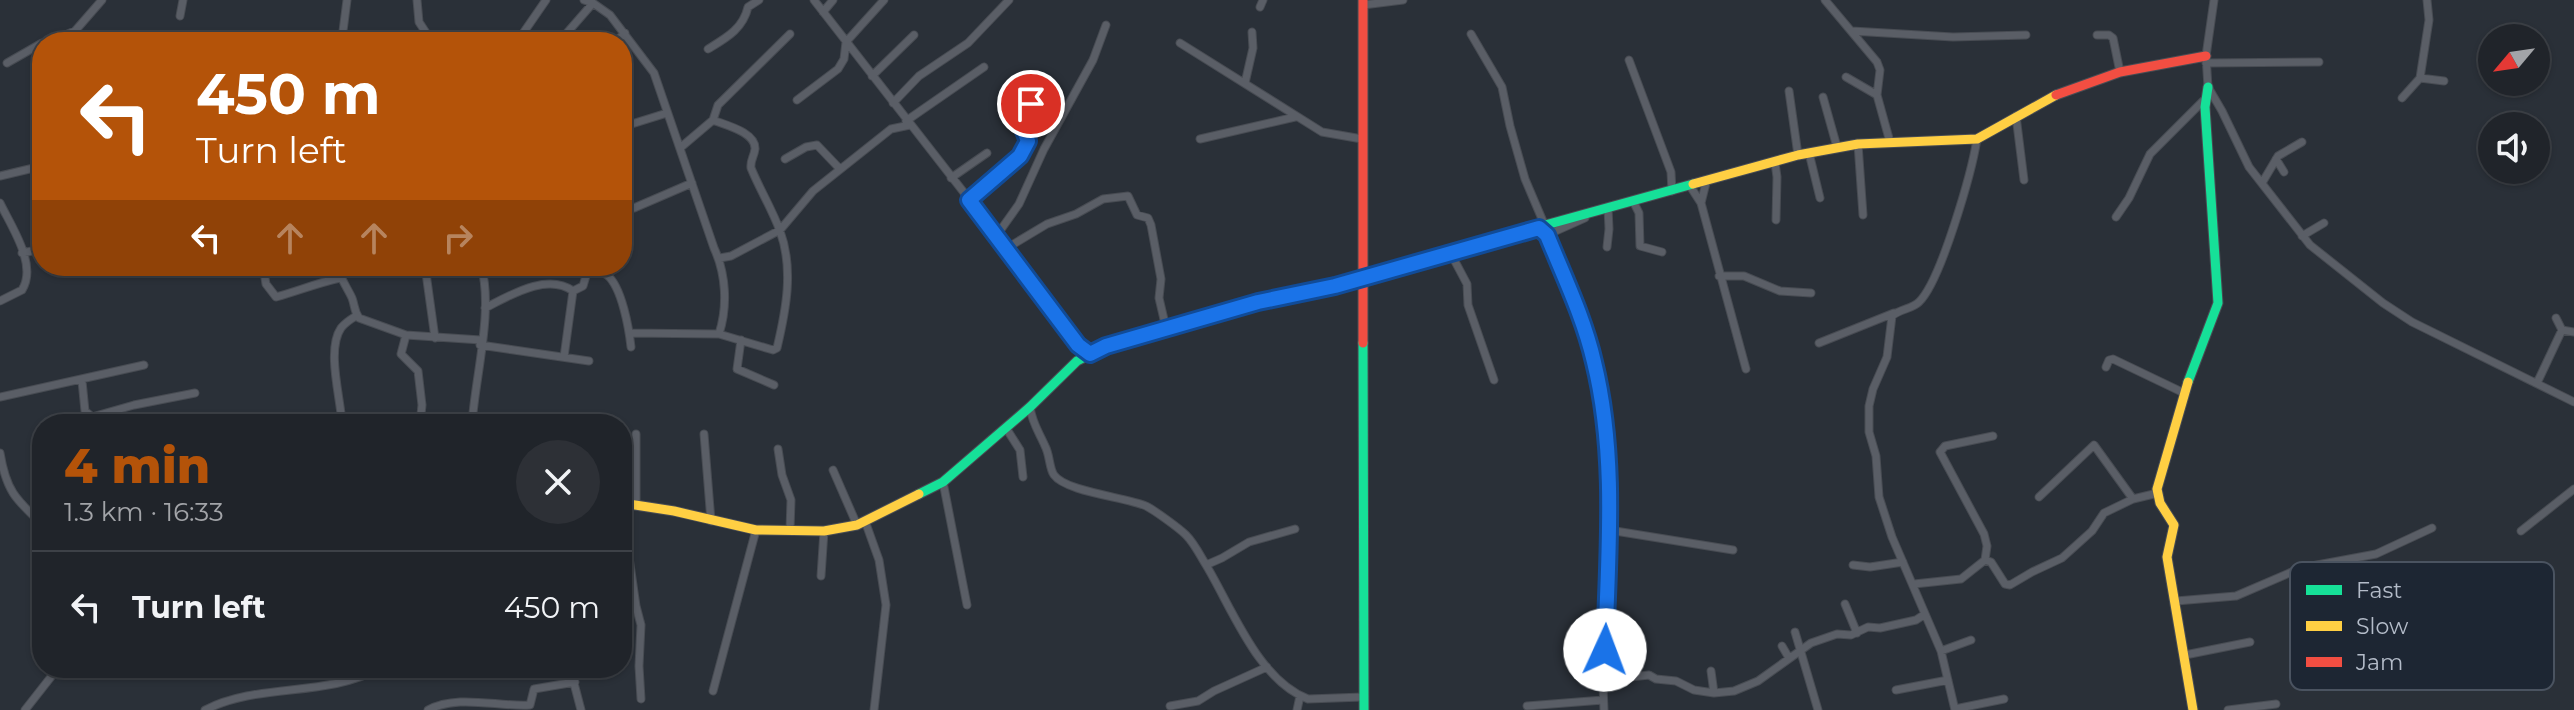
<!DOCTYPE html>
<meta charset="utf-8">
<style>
body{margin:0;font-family:Montserrat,sans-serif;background:#2d3036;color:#f1f3f6;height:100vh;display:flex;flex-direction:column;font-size:30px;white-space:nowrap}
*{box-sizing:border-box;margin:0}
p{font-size:26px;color:#a2a4a8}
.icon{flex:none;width:44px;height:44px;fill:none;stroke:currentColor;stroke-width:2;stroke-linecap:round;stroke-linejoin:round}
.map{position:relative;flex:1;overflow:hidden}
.drawer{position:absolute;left:32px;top:414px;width:600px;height:264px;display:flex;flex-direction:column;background:#20242a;border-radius:32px;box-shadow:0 2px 6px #0004,0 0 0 2px #3d4147}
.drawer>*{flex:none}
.banner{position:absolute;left:32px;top:32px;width:600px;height:244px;border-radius:32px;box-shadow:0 2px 6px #0004,0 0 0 2px #3d4147;background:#b45309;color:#fff;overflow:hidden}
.needle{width:52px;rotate:241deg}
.buttons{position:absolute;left:2478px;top:24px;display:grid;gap:16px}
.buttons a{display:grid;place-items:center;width:72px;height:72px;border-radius:50%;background:#20242a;box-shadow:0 2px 6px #0004,0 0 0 2px #3d4147;font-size:40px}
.pin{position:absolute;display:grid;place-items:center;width:68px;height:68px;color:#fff;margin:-34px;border:4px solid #fff;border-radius:50%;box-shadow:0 2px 8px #0007}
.me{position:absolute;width:88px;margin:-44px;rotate:2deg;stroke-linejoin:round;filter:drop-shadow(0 0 6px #0008)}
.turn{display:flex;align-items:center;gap:28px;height:168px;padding:0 32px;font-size:36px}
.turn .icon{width:104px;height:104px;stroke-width:2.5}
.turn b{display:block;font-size:56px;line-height:68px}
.lanes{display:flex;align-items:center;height:76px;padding:0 32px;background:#0003;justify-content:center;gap:40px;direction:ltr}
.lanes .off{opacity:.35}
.round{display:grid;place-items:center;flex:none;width:84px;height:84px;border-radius:42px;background:#2d3036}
.overview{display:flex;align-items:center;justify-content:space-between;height:136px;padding:0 32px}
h1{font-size:48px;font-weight:800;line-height:60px;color:#b45309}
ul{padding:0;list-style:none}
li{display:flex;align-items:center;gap:24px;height:112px;padding:0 32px;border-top:2px solid #3d4147}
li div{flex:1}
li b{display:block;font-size:30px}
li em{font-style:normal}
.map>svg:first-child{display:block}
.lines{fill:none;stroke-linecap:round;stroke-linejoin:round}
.street-casing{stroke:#484c53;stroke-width:9}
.fast-casing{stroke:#484c53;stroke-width:11}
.slow-casing{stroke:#484c53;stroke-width:11}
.jam-casing{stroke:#484c53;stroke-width:11}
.street{stroke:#5a5e66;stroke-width:7}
.fast{stroke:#16e098;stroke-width:9}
.slow{stroke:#ffcf43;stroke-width:9}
.jam{stroke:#f24e42;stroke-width:9}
.route-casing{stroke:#114b97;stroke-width:20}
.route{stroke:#1a73e8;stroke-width:14}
.key{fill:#1d2633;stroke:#4a5360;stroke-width:2}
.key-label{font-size:22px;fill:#b4bcc9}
</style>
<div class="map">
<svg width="2574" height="710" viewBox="0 0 2574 710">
<rect width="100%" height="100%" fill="#2a3038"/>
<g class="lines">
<!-- street casing -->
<g class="street-casing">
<path id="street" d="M 417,0 L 419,22 L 432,42
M 584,0 L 593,3 L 610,15 L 654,73 L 714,248 C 726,274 728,306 719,334
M 814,0 L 997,235 L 1078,345 L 1090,354
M 1825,0 L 1877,62 L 1880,70 L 1877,95 L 1890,142
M 2214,0 L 2206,56 L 2208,87 L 2222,111 L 2249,167 L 2310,245 L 2383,303 L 2412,322 L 2574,402
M 1363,5 L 1403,0
M 1260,7 L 1263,0
M 823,12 L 833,0
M 180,16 L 183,0
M 1852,31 L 1953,37 L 2026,35
M 1471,34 L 1502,87 L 1510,126 L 1525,179 L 1545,226
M 2097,35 L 2109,35 L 2113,38 L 2120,72
M 49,42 L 75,31 L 102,0
M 346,42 L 343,31 L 347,0
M 517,42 L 546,0
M 559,42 L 593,3
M 615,42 L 625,33
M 1180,43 L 1322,132 L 1362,139
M 708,49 C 726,38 743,29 748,7 L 759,0
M 1629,60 L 1671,172 L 1672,191
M 7,63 L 42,43
M 2206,63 L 2319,62
M 872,76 L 914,35
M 1846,77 L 1877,95
M 2420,78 L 2444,81
M 1245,83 L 1253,48 L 1252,32
M 1789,91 L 1798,155
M 1823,97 L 1837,147
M 2402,98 L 2420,78 L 2429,20 L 2427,0
M 797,100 L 838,69 L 844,59 L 846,42 L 884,0
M 893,103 L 919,76 L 968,43 L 1009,0
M 2016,116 L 2024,180
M 906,121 L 984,67
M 622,127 L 667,113
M 1200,139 L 1295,117
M 1858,144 L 1863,215
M 680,148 L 713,120 L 718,105 L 790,34
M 1809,153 L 1820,198
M 785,159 L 806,147 L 817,145 L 840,169
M 2276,159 L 2284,172
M 1775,163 L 1777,177 L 1776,220
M 0,176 L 42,166
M 951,178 L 987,153
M 2262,183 L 2278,156 L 2302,142
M 1690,186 L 1701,203 L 1746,369
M 969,200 L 1020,156 L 1028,141 L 1022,126 L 1040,83 L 1049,82
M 622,201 L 634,208 L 692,183
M 1633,201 L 1639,213 L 1640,246 L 1662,252
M 0,203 C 11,226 38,265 22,290 L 0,301
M 1701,203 L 1706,183
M 1604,209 L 1608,208 L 1609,229 L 1607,247
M 2116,217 L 2129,198 L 2150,154 L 2205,99
M 1539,228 L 1547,235 C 1573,301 1599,363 1606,434 C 1616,526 1599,618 1604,710
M 997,235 L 1019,204 L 1044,149 L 1093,60 L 1106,25
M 1547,235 L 1585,218
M 2302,236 L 2324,223
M 1007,248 L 1047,224 L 1076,214 L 1103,199 L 1128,196 L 1137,215 L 1148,218 L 1151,225 L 1161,279 L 1159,298 L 1166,328
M 1450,252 L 1467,284 L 1468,305 L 1494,380
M 22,253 L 42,249
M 720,258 L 731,256 L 780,230 L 813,191 L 891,129 L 910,125
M 263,266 L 266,284 L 276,297 C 298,291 317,283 340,278
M 338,266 C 340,279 347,287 352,298 C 355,306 354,311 359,318 L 406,335 L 481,340
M 425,266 L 435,338
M 588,271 C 594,272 601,271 607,275 C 622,287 629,329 631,347
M 1719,276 L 1744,276 L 1780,291 L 1811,293
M 573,291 L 583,286 L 589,266
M 485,308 C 509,296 547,272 573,291
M 2562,330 L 2574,332
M 629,333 L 719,334 L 773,350 L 777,348 C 786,310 794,269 780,231 C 772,209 760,190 751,168 C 750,160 754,157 755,149 C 756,132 725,125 713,120
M 406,335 L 401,354 L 418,371 L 422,405 L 420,424
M 741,340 L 737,369 L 774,385
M 1819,343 L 1894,313
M 480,345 L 589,361
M 564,357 L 573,291
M 2106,367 L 2109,360 L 2113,359 L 2184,393
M 82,381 L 85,411 L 92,417 L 134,405 L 195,393
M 2537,383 L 2562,330 L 2556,318
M 0,397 L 144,365
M 1030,407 C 1032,423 1039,432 1045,446 C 1050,455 1049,468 1054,475 C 1066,492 1126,497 1146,506 C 1154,510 1179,528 1186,535 C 1194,543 1200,555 1206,565 C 1232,608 1258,680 1308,699 L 1363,697
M 342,424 C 341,399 326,350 341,328 C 345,323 351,319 356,316
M 472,424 C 475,378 494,309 481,266
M 580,424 L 580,423
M 1006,428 L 1020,450 L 1023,477
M 704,434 L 711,521
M 778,449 L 782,475 L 791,500 L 790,530
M 0,453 C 6,490 15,499 42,524
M 833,470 L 857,525
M 943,482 L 967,605
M 2039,497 L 2094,445 L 2133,499
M 636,505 L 636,434
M 622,509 L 636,606 L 641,625 L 639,666 L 641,699
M 865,521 L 879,560 L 886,605 L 874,710
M 1609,530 L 1733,550
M 2521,531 L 2574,489
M 1985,560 L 1991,562 L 2005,584 L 2010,585 L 2032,572 L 2062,558 L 2092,531 L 2104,513 L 2133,499 L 2158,493
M 1206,565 L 1222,558 L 1249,542 L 1295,529
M 1853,565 L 1870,567 L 1903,562
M 821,576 L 824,531
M 1914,584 L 1961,579 L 1985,560 L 1987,546 L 1984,534 L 1940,452 L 1945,446 L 1993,436
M 2176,601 L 2236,596 L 2301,568 L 2376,554 L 2432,528
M 1845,604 L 1857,633
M 1795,632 L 1818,710
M 1782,646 L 1789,658
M 1941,651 L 1971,640
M 2185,655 L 2250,642
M 570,668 L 581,710
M 1711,671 L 1714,693
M 1604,680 L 1649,675 L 1656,679 L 1676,681 L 1694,690 L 1714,693 L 1734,691 L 1758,681 L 1811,643 L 1837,634 L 1851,635 L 1868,627 L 1880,628 L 1916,620 L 1925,614
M 1896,690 L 1948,680
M 713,691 L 756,530
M 1170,706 L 1198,701 L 1214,691 L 1267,667
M 1527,706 L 1603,700
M 1955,709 L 2004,699
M 25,710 L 58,668
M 205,710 C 260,682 325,698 380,668
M 428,710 C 458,694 497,707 530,705 L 534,689 L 575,682
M 1297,710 L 1300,696
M 1955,710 L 1941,651 L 1892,537 L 1879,497 L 1876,456 L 1869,432 L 1869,406 L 1873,389 L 1887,357 L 1892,316 C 1900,309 1912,309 1919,302 C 1941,281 1972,171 1977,139
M 2228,710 L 2276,704"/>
</g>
<!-- fast casing -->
<g class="fast-casing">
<path id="fast" d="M 1363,343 L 1364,710
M 2188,382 L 2218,303 L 2205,107 L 2208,87
M 919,494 L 943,482 L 1030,407 L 1077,361 L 1106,346 L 1258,302 L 1335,286 L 1362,276 L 1693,184"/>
</g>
<!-- slow casing -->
<g class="slow-casing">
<path id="slow" d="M 1693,184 L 1798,155 L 1858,144 L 1977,139 L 2056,95
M 2188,382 L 2157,489 L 2160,503 L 2174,525 L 2167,557 L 2193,710
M 622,503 L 674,511 L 756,530 L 824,531 L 857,525 L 919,494"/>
</g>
<!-- jam casing -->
<g class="jam-casing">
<path id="jam" d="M 1363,0 L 1363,343
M 2056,95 L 2120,72 L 2206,56"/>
</g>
<!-- street -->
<use href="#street" class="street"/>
<!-- fast -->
<use href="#fast" class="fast"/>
<!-- slow -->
<use href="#slow" class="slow"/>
<!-- jam -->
<use href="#jam" class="jam"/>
</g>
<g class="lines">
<!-- route casing -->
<g class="route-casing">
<path id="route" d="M 1031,104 L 1022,126 L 1028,141 L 1020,156 L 969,200 L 1078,345 L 1090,354 L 1106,346 L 1258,302 L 1335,286 L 1539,228 L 1547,235 C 1564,277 1584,318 1594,362 C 1617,455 1608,555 1605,650"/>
</g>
<!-- route -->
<use href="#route" class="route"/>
</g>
<!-- legend -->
<rect x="2290" y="562" width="264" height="128" rx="12" class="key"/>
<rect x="2306" y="585" width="36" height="10" fill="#16e098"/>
<rect x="2306" y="621" width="36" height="10" fill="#ffcf43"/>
<rect x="2306" y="657" width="36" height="10" fill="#f24e42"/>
<g class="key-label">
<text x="2356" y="598">Fast</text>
<text x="2356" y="634">Slow</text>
<text x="2356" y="670">Jam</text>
</g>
</svg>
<div class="buttons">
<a><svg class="needle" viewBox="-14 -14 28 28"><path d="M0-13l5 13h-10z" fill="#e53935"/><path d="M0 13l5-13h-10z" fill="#a2a4a8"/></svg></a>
<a><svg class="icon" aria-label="sound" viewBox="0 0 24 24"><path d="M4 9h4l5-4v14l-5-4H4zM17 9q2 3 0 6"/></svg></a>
</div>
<div class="pin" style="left:1031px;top:104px;background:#d93025"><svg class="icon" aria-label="arrive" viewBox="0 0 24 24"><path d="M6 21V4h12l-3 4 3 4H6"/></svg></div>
<svg class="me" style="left:1605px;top:650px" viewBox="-20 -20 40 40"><circle r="19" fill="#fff"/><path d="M0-13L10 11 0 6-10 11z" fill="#1a73e8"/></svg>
<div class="banner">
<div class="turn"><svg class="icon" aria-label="left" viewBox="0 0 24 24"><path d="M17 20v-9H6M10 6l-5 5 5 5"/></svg><div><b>450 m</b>Turn left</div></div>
<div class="lanes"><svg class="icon" aria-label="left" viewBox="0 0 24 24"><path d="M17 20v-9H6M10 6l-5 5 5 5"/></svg><svg class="icon off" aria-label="ahead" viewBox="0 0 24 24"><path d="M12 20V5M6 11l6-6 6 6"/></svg><svg class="icon off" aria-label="ahead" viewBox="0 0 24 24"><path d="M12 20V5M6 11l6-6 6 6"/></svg><svg class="icon off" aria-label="right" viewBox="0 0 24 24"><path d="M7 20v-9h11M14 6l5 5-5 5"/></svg></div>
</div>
<section class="drawer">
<div class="overview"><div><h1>4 min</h1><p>1.3 km · 16:33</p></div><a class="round"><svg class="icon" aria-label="close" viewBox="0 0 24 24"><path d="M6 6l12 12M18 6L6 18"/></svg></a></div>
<ul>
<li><svg class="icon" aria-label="left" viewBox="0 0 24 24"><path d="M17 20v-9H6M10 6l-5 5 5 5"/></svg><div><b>Turn left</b></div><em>450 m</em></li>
</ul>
</section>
</div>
